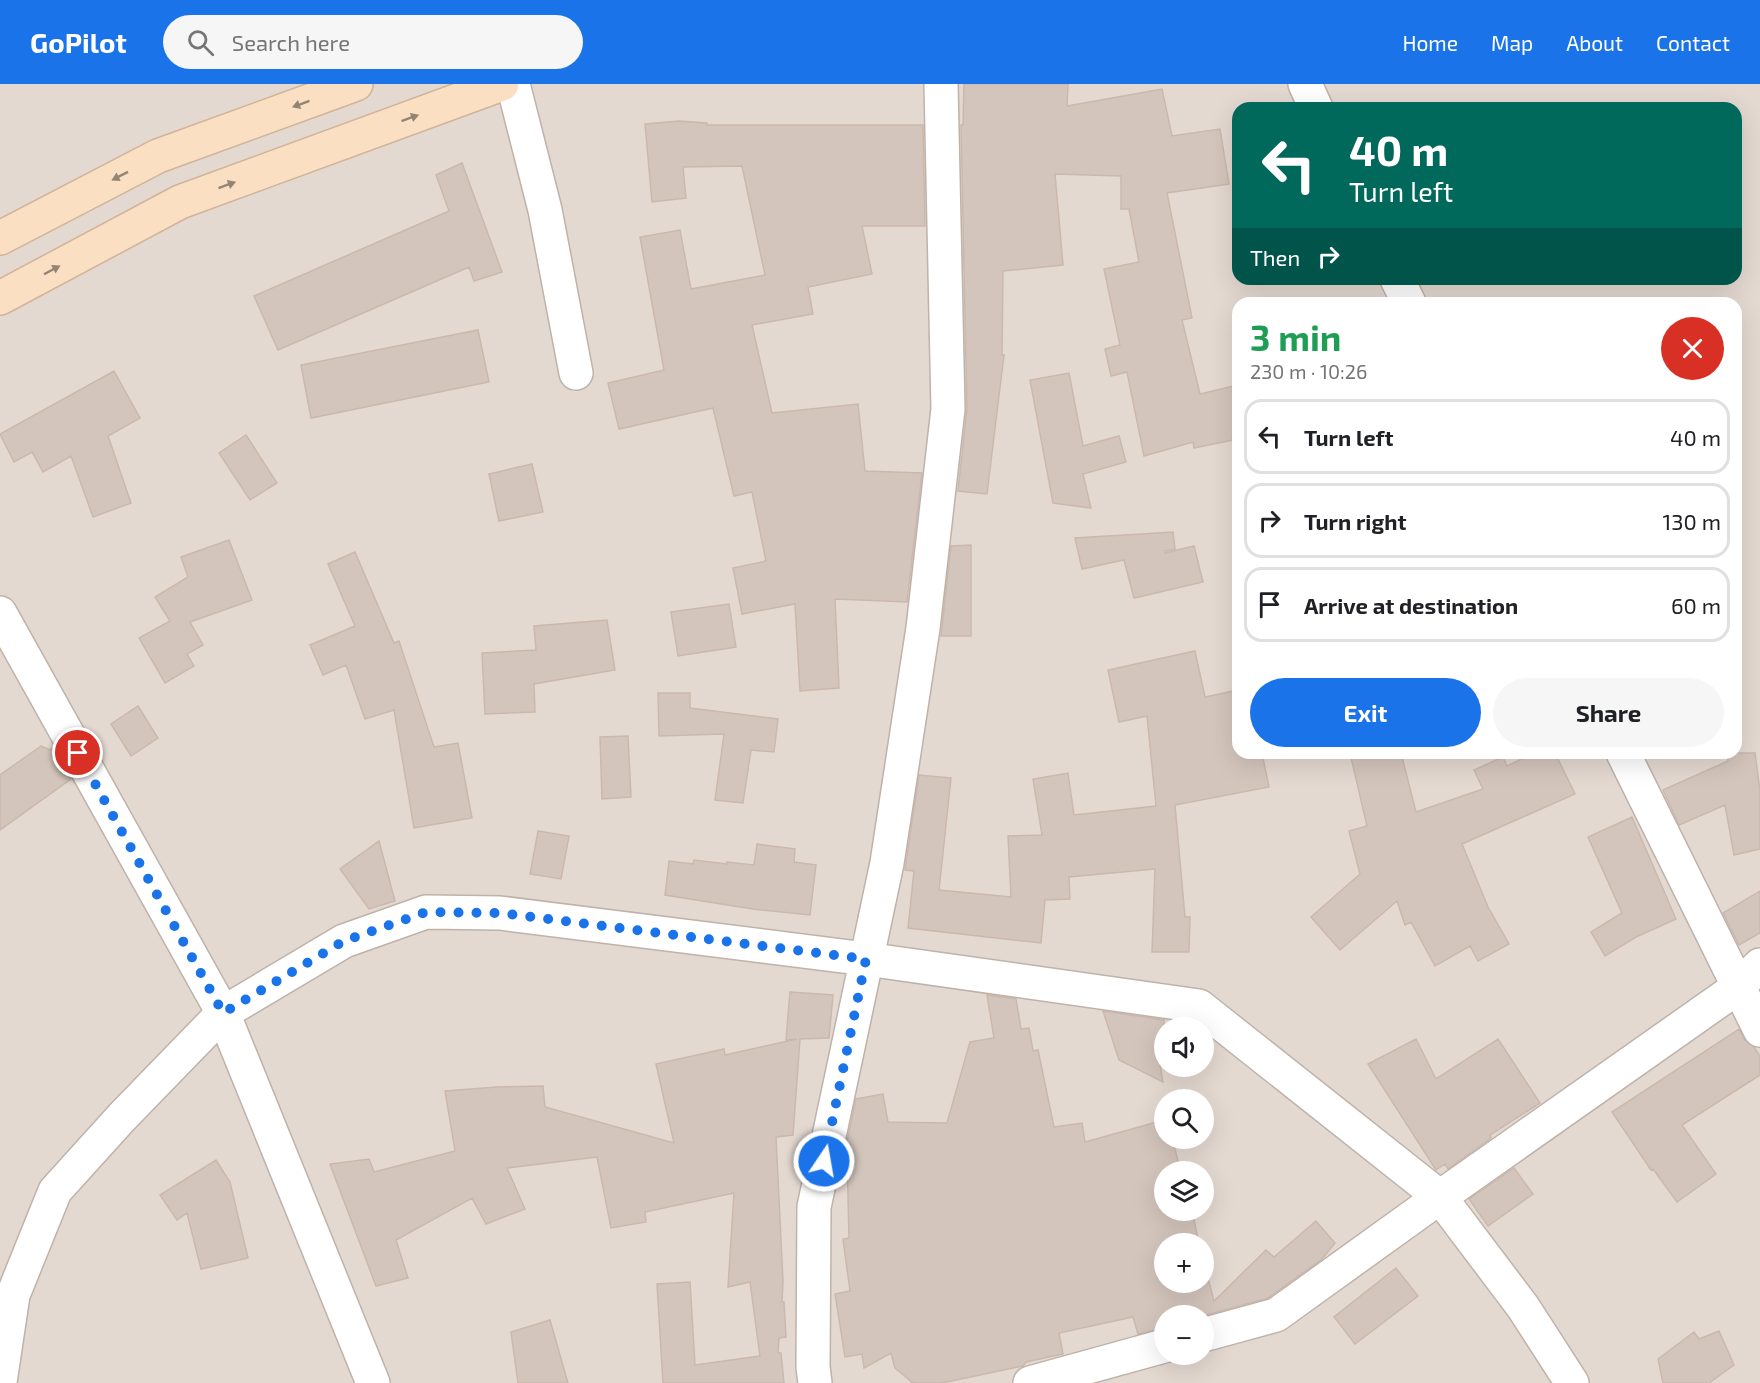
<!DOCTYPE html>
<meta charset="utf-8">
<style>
body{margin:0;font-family:"Exo 2",sans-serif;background:#f6f6f6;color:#202124;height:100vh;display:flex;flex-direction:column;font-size:22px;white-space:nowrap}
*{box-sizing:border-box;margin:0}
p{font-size:20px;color:#757577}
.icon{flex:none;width:33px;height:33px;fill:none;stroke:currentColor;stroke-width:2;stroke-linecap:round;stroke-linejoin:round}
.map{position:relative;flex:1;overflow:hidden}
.drawer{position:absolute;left:1232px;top:213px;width:510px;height:462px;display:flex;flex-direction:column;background:#fff;border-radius:18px;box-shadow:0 6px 24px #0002}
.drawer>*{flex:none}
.guide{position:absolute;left:1232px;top:18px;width:510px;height:183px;border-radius:18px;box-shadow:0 6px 24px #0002;background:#00695c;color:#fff;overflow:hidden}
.buttons{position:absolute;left:1154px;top:933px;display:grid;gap:12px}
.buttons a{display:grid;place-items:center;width:60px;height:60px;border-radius:50%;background:#fff;box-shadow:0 6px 24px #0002;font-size:30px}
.pin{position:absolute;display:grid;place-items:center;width:51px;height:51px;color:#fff;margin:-26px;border:3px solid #fff;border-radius:50%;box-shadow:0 2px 6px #0007}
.me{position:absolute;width:66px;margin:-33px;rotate:12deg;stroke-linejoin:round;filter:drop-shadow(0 0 4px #0008)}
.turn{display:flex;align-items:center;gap:21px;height:126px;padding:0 18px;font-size:27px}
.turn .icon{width:78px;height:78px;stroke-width:2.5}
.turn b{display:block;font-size:42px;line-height:51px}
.then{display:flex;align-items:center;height:57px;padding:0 18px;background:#0003;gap:12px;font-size:22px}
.round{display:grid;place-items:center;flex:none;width:63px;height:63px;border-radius:32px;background:#f6f6f6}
.overview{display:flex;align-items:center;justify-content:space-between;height:102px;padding:0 18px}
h1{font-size:36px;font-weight:700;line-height:45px;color:#1e9e55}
.cta{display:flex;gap:12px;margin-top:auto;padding:12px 18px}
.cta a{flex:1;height:69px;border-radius:36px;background:#1a73e8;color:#fff;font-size:24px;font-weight:700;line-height:69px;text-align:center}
.cta a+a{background:#f6f6f6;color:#202124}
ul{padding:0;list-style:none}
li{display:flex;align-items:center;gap:18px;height:75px;margin:0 12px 9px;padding:0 6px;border:3px solid #e0e0e0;border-radius:18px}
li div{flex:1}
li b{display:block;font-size:22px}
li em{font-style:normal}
header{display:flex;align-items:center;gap:36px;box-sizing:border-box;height:84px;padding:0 30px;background:#1a73e8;color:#fff}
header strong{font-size:28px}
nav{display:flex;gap:33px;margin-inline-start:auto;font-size:21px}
.search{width:420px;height:54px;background:#f6f6f6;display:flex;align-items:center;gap:15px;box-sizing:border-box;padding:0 21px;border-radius:33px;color:#757577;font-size:22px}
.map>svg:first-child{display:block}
.residential{fill:#e4d9d1;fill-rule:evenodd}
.building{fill:#d4c5bc;stroke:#cbb8ad;stroke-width:1.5}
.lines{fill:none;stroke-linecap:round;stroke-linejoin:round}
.minor-casing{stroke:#beb2a9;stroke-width:36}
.secondary-casing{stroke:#d0b398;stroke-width:36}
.minor{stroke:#fff;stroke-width:33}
.secondary{stroke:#fadfc3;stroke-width:33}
.oneway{fill:#948474}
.route{stroke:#1a73e8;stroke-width:10;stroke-dasharray:0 18}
</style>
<header>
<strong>GoPilot</strong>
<div class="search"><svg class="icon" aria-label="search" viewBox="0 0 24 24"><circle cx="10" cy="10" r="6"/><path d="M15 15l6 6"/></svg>Search here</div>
<nav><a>Home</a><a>Map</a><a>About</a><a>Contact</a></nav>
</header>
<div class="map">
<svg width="1760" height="1299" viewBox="0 0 1760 1299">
<rect width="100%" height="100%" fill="#f0e9e3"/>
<!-- residential -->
<path class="residential" d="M 0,0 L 1760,0 L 1760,1299 L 0,1299 ZM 1238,24 L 1736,24 L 1736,195 L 1238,195 ZM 1238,219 L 1736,219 L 1736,669 L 1238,669 ZM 1164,944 L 1203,944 L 1203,982 L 1164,982 ZM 1164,1016 L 1203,1016 L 1203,1054 L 1164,1054 ZM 1164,1088 L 1203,1088 L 1203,1126 L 1164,1126 ZM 1164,1160 L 1203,1160 L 1203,1198 L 1164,1198 ZM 1164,1232 L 1203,1232 L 1203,1270 L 1164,1270 Z"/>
<!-- building -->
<path class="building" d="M 964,0 L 1068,0 L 1067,22 L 1162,5 L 1172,52 L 1220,45 L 1229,100 L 1167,109 L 1192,234 L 1182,236 L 1200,310 L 1238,301 L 1238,355 L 1194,364 L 1193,358 L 1144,372 L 1127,288 L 1111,292 L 1105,265 L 1120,261 L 1104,185 L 1139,178 L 1129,125 L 1121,125 L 1121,92 L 1055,90 L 1063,181 L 1003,187 L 1002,271 L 1004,271 L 987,410 L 958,407 L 967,325 L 961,41 L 963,41 Z
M 679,37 L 707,39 L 707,41 L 923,41 L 925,142 L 862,142 L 872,190 L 808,203 L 813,230 L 752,241 L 772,329 L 858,320 L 865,387 L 922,389 L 907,518 L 835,515 L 839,604 L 800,607 L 795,520 L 742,530 L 733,484 L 766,477 L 752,408 L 734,412 L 713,324 L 619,345 L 608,299 L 664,286 L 640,153 L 680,146 L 691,205 L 765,191 L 742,82 L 683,83 L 686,114 L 652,118 L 645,40 Z
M 462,79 L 502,188 L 474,197 L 469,183 L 278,266 L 254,212 L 449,127 L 436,91 Z
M 478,246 L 489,298 L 311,334 L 301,281 Z
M 114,287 L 140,334 L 108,352 L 131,419 L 93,433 L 71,372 L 43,388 L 32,368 L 14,378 L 0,350 Z
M 1069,289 L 1083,362 L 1119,352 L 1126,378 L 1083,390 L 1091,424 L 1053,419 L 1030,296 Z
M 246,351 L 277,399 L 250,416 L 219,369 Z
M 532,380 L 543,428 L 499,437 L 489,390 Z
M 1173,448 L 1175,465 L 1165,467 L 1165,469 L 1194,462 L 1203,498 L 1134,514 L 1124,476 L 1082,485 L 1075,454 Z
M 229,456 L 252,516 L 190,538 L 203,561 L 187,570 L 194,582 L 165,599 L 139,554 L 170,537 L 155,513 L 188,493 L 181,473 Z
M 971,461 L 971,552 L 941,552 L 951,462 Z
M 355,468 L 394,559 L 399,557 L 434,663 L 458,659 L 472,734 L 414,744 L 394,626 L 365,635 L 346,581 L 323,591 L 310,561 L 355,542 L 328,480 Z
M 729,520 L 736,563 L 678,572 L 671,528 Z
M 607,536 L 615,586 L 534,600 L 535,628 L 485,630 L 482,569 L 536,566 L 534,542 Z
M 1195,567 L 1205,613 L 1238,606 L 1238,669 L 1262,669 L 1269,703 L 1175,721 L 1185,833 L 1190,833 L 1189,868 L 1152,868 L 1155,785 L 1069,793 L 1070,815 L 1045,816 L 1041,859 L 908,844 L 914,787 L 905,786 L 919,691 L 951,694 L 939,806 L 1011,813 L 1008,752 L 1042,751 L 1033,695 L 1068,689 L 1074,731 L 1156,722 L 1147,632 L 1119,638 L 1108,586 Z
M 658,609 L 690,609 L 690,624 L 778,635 L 774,668 L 751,666 L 743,719 L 715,716 L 724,650 L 659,652 Z
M 138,622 L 158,654 L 131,672 L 111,640 Z
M 628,652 L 631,713 L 602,715 L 600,653 Z
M 41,662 L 50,666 L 54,663 L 71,695 L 0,746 L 0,691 Z
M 1350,669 L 1401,669 L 1416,728 L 1483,705 L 1474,686 L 1503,673 L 1507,682 L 1534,669 L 1555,669 L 1575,710 L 1462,760 L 1488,823 L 1509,860 L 1478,877 L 1470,862 L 1435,882 L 1411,838 L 1405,841 L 1397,817 L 1340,866 L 1311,833 L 1360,790 L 1349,747 L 1367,742 Z
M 1727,669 L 1755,669 L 1760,707 L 1760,765 L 1734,771 L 1725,721 L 1679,741 L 1663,706 L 1728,677 Z
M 1632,733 L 1676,835 L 1636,853 L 1605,872 L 1591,848 L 1622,829 L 1588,753 Z
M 538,747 L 569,752 L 561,795 L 530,790 Z
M 379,757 L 395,817 L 369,825 L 340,785 Z
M 757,760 L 795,765 L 794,778 L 816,781 L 810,831 L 753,825 L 665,811 L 669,777 L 693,780 L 694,776 L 727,780 L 727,778 L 754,781 Z
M 1760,807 L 1760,849 L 1739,861 L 1723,829 Z
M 790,908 L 833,911 L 829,954 L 800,955 L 793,1051 L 776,1053 L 783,1197 L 782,1218 L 784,1218 L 786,1253 L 779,1254 L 778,1269 L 781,1269 L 784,1299 L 663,1299 L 657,1200 L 690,1198 L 695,1281 L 760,1272 L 750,1198 L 728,1203 L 734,1109 L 645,1128 L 646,1138 L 611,1144 L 597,1073 L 507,1084 L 525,1125 L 486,1140 L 472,1114 L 396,1156 L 408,1194 L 376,1202 L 330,1080 L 369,1075 L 374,1088 L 455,1067 L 445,1007 L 497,1003 L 543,1002 L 545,1023 L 674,1059 L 656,980 L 724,965 L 725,971 L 797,955 L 786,956 Z
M 987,911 L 1016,915 L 1021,945 L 1029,944 L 1033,967 L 1038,966 L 1054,1043 L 1082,1039 L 1085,1058 L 1164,1036 L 1164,1054 L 1172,1054 L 1181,1088 L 1164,1088 L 1164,1126 L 1192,1126 L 1199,1160 L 1164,1160 L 1164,1198 L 1203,1198 L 1203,1175 L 1214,1217 L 1266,1166 L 1274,1173 L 1316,1137 L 1335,1159 L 1322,1175 L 1268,1214 L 1203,1232 L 1164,1232 L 1164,1244 L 1138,1250 L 1133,1233 L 1059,1249 L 1063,1270 L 1026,1278 L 1023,1282 L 942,1299 L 913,1299 L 895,1284 L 891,1269 L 864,1284 L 862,1270 L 845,1273 L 835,1210 L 850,1207 L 843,1155 L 849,1154 L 847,1072 L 844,1072 L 856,1015 L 883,1010 L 888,1038 L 947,1039 L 970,958 L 994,954 Z
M 1103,927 L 1164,936 L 1164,963 L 1157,964 L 1163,998 L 1119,976 Z
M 1739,945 L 1744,955 L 1754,963 L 1760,972 L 1760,991 L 1682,1041 L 1716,1090 L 1677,1118 L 1653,1085 L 1651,1086 L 1612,1028 Z
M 1416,955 L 1436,995 L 1498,955 L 1540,1019 L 1490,1051 L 1491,1054 L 1448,1085 L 1445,1080 L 1436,1086 L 1368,980 Z
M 216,1076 L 230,1098 L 248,1174 L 201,1185 L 187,1129 L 177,1136 L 160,1111 Z
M 1514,1084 L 1533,1110 L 1488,1142 L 1469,1115 Z
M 1396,1184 L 1418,1212 L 1355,1260 L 1334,1233 Z
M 550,1236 L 568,1299 L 518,1299 L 511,1248 Z
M 1719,1247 L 1734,1281 L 1709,1299 L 1663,1299 L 1658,1275 L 1694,1248 L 1699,1255 Z"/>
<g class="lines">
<!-- minor casing -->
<g class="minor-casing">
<path id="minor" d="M 513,0 L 545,126 L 576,289
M 1305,0 L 1316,24
M 1397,195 L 1409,219
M 0,529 L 223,929 L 373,1299
M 1623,669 L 1760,946
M 1203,1251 L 1276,1231 L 1440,1113 L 1737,904 L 1760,881
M 0,1298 L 13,1211 L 55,1107 L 122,1033 L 223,929 L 344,857 L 426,828 L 500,829 L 866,875 L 1199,922 L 1440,1113 L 1523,1223 L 1572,1299
M 815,1299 L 813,1283 L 814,1123 L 887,779 L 923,544 L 948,325 L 941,0
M 1030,1299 L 1164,1262"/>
</g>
<!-- secondary casing -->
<g class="secondary-casing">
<path id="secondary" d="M 0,154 L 158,72 L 356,0
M 0,214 L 180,118 L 502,0"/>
</g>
<!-- minor -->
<use href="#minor" class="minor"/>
<!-- secondary -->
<use href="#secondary" class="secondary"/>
</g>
<!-- one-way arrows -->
<defs><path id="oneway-solid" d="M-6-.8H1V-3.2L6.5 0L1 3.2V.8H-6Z" transform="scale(1.5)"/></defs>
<g class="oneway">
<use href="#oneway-solid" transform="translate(301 20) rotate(160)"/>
<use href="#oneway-solid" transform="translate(410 34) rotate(-20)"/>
<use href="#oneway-solid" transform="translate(120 92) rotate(153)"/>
<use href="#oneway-solid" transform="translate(227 101) rotate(-20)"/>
<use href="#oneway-solid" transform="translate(52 186) rotate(-28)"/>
</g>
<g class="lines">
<!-- route -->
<path class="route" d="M 78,669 L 223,929 L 344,857 L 426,828 L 500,829 L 866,875 L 824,1077"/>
</g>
</svg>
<div class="buttons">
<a><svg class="icon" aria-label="sound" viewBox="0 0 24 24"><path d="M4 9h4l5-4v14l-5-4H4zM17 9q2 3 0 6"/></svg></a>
<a><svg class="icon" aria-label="search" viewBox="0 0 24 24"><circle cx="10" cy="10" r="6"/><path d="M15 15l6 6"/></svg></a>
<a><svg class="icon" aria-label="layers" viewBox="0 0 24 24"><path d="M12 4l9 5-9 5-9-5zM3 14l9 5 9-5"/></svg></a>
<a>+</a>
<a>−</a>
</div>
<div class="pin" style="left:78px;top:669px;background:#d93025"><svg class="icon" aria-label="arrive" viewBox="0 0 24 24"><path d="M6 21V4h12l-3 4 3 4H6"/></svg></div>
<svg class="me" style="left:824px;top:1077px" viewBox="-20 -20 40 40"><circle r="17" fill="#1a73e8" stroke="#fff" stroke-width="3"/><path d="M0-11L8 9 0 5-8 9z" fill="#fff"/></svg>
<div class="guide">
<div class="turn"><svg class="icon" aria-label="left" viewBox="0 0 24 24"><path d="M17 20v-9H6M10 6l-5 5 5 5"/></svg><div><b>40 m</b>Turn left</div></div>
<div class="then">Then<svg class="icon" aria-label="right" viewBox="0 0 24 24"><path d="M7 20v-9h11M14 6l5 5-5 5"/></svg></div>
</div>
<section class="drawer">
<div class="overview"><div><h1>3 min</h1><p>230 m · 10:26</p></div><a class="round" style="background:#d93025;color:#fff"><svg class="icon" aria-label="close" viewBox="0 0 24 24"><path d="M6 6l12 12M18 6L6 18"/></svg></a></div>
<ul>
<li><svg class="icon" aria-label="left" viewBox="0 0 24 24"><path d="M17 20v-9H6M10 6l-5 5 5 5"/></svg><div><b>Turn left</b></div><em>40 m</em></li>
<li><svg class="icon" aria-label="right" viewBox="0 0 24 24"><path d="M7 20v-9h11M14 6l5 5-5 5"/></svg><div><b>Turn right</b></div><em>130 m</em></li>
<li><svg class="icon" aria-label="arrive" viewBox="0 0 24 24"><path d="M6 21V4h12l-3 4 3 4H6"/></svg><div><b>Arrive at destination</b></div><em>60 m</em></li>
</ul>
<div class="cta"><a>Exit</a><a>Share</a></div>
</section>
</div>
